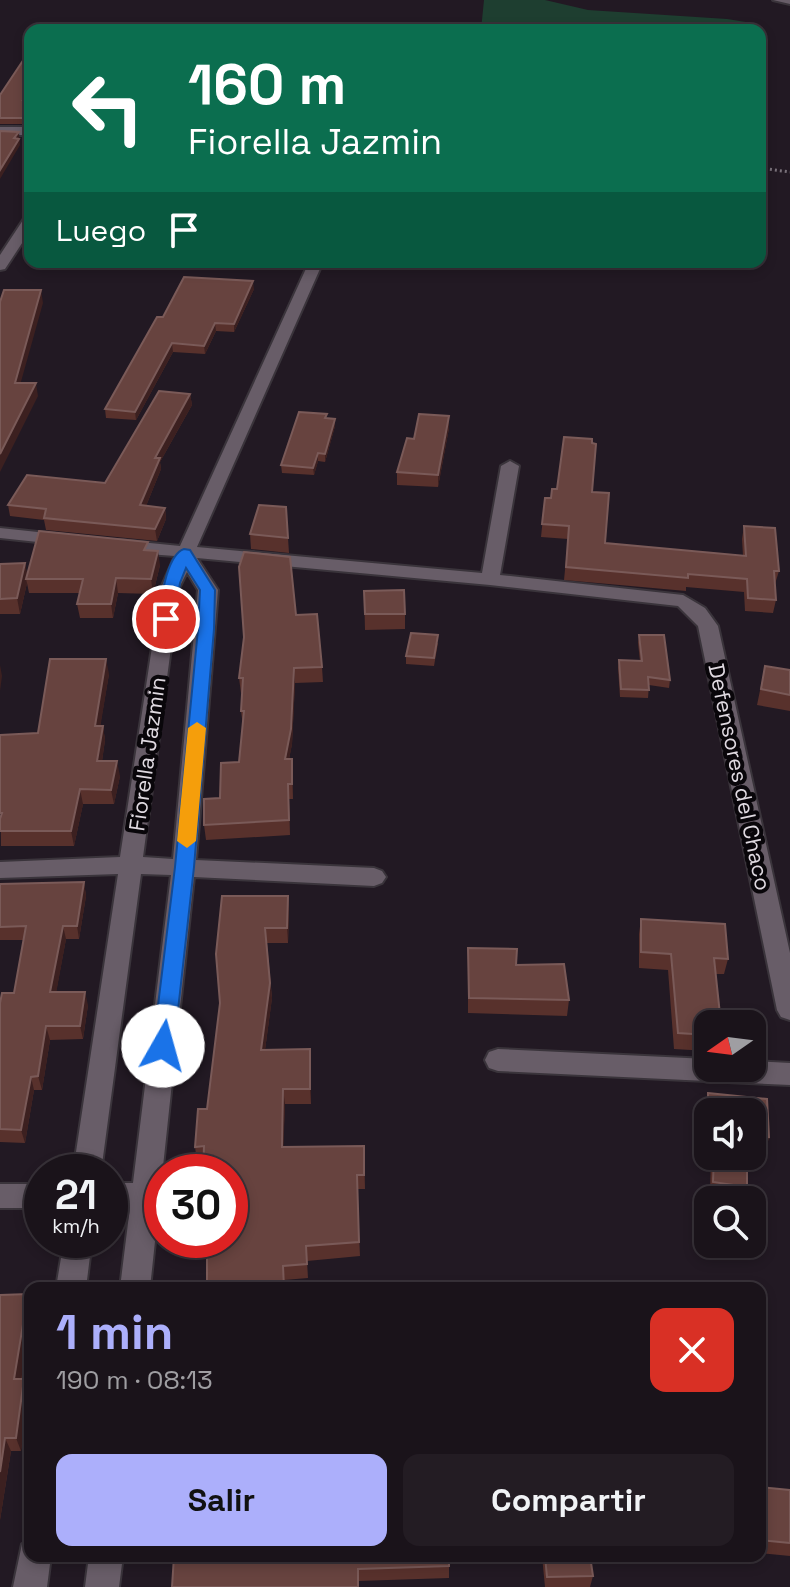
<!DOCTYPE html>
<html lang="es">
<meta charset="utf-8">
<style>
body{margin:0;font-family:"Space Grotesk",sans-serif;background:#231c23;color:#f1f3f6;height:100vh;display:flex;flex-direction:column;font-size:30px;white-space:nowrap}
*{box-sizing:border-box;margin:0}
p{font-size:26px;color:#9f9ea2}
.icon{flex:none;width:44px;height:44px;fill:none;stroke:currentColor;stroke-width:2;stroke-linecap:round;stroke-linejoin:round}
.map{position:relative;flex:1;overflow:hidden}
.details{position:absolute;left:24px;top:1282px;width:742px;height:280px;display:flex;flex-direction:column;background:#1a131a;border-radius:16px;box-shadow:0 4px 12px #0003,0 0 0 2px #383239}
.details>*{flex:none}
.guide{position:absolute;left:24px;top:24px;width:742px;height:244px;border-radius:16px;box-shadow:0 4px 12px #0003,0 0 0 2px #383239;background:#0b6e4f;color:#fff;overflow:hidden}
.needle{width:52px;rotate:256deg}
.tools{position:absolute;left:694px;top:1010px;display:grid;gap:16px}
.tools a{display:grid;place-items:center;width:72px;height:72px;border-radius:16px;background:#1a131a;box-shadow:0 4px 12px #0003,0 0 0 2px #383239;font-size:40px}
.speed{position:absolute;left:24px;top:1154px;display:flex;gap:16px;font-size:40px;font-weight:700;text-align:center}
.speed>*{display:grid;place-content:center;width:104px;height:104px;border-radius:50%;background:#1a131a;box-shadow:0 4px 12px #0003,0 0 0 2px #383239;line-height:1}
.speed small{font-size:20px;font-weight:400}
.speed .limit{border:12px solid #d22;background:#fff;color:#111}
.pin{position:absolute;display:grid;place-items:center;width:68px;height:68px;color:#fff;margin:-34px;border:4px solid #fff;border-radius:50%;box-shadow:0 2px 8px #0007}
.me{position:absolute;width:88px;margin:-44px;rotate:7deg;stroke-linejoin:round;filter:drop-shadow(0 0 6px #0008)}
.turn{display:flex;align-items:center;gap:28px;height:168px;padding:0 32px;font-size:36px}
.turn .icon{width:104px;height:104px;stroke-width:2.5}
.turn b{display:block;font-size:56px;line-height:68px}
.then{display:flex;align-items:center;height:76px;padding:0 32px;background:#0003;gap:16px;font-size:30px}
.round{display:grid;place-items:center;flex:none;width:84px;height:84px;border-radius:16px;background:#231c23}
.overview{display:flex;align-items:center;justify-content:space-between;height:136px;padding:0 32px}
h1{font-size:48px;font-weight:800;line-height:60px;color:#acaffb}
.action{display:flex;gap:16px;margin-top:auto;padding:16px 32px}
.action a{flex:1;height:92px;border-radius:16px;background:#acaffb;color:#111;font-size:32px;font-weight:800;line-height:92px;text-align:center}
.action a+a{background:#231c23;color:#f1f3f6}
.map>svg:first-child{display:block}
.green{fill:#1e3e30}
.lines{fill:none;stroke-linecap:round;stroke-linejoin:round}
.service-casing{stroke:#3a343b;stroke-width:4}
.minor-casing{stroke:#3a343b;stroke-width:4}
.path{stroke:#7a727b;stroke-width:3;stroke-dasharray:2 3;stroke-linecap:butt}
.service{fill:#685d68;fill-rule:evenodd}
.minor{fill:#685d68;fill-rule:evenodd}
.wall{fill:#58312c}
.shaded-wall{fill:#3c2020}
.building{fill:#67433f;stroke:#7a5a58;stroke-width:2}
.route{fill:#1a73e8;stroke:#114b97;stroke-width:2}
.slow{fill:#f59e0b}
.labels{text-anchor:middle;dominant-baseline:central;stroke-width:8;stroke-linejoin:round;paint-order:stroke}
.street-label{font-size:22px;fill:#dfd9e0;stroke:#09060a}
</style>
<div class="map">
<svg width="790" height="1587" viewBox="0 0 790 1587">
<rect width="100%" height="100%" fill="#221923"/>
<!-- green -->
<path class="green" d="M 484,0 L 545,0 L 588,10 L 727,19 L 752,23 L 765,35 L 760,38 L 760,30 L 481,30 Z"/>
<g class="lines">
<!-- service casing -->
<g class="service-casing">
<path id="service" d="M 773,0 L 790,0 L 790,4 Z"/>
</g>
<!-- minor casing -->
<g class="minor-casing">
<path id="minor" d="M 0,127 L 30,127 L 30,135 L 0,135 Z
M 30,216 L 30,231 L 5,269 L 0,270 L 0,255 L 25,217 Z
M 309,262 L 323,262 L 197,547 L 482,573 L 501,466 L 510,461 L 519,466 L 500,575 L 683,595 L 705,608 L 718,626 L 790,953 L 790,1020 L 781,1017 L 777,1010 L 698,626 L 678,606 L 490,585 L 197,558 L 218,590 L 196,860 L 374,868 L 382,871 L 386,877 L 382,883 L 374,886 L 194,877 L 150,1288 L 120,1288 L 130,1207 L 110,1207 L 110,1183 L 133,1183 L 171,875 L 141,874 L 101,1172 L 73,1172 L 118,874 L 0,878 L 0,862 L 120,857 L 161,588 L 175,556 L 120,552 L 111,546 L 120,540 L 180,546 ZM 187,572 L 198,590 L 173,859 L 143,857 L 179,588 Z
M 0,528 L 66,535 L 75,540 L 66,545 L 0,538 Z
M 498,1049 L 708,1059 L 708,1068 L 752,1068 L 752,1061 L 790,1063 L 790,1085 L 498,1071 L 489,1068 L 485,1060 L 489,1052 Z
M 0,1184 L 42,1184 L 42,1208 L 0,1208 Z
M 64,1240 L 92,1240 L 86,1288 L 56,1288 Z
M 30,1541 L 30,1556 L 51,1556 L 47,1587 L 13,1587 L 22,1544 Z
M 89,1556 L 123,1556 L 119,1587 L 85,1587 Z"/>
</g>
<!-- path -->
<path class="path" d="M 760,168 L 790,172"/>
<!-- service -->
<use href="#service" class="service"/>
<!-- minor -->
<use href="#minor" class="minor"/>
</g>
<!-- wall -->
<path class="wall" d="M 30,58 L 30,97 L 28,100 L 29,124 L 0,124 L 0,95 Z
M 254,289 L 234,332 L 216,331 L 205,354 L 173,352 L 136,420 L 106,418 L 105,409 L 163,317 Z
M 190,394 L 192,405 L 160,462 L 161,469 L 146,506 L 165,508 L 166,519 L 157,541 L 46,530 L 44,520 L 10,516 L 8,505 L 105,483 Z
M 335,426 L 325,462 L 318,461 L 314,475 L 282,473 L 281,465 Z
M 449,428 L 438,487 L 397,485 L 397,472 L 414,439 Z
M 592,492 L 605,543 L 743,556 L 742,539 L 744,526 L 779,571 L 775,584 L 776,600 L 773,613 L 745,611 L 744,592 L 686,587 L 686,591 L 564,580 L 568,539 L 541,537 L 545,498 L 551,498 Z
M 286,507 L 289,553 L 251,549 L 250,534 Z
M 149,550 L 160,565 L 153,594 L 118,593 L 113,618 L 80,618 L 77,604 L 80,593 L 29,593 L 27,583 L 20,614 L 0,614 L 0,564 L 25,563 L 27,575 Z
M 364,591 L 405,614 L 405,629 L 365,630 Z
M 296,615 L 322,667 L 323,682 L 295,683 L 292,744 L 289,759 L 292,759 L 293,799 L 289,799 L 290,835 L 206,840 L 204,825 L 220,798 L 239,762 L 243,726 L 241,711 L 243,693 L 241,693 L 239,678 L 244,637 Z
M 639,635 L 670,680 L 669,688 L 649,685 L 648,698 L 620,697 L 618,668 L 619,660 L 640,661 L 638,643 Z
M 438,643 L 434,666 L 406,664 L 406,656 Z
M 765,666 L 790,670 L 790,711 L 757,705 Z
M 109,674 L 100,726 L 103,726 L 105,740 L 102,761 L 120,776 L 114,804 L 83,804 L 74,846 L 1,846 L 0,735 L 38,733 Z
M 84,882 L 86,896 L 79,939 L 66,939 L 56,992 L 88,1005 L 83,1039 L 50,1040 L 42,1090 L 34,1090 L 25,1143 L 0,1142 L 0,1003 L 14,993 L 24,940 L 0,940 L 0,884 Z
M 288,896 L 289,911 L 288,943 L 267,943 L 272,998 L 265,1050 L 311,1064 L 311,1104 L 285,1104 L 283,1147 L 364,1146 L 365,1189 L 357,1189 L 360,1256 L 307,1261 L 308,1278 L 284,1280 L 230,1240 L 203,1161 L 197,1161 L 195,1147 L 207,1109 L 220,1003 L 216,954 Z
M 641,919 L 728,959 L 724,974 L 716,974 L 708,1024 L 708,1051 L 674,1049 L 668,970 L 639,968 L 639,934 Z
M 468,948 L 569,1000 L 567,1016 L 468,1013 Z
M 708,1093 L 767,1099 L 769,1137 L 766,1150 L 752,1148 L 752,1112 L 708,1112 L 708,1144 L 705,1143 L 705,1105 Z
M 711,1156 L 747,1156 L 747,1187 L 743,1199 L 710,1194 Z
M 0,1295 L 30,1301 L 30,1325 L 22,1379 L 24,1379 L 29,1393 L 21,1451 L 11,1451 L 0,1520 Z
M 760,1487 L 790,1490 L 790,1556 L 760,1553 Z
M 174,1556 L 449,1566 L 449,1578 L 358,1581 Z
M 542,1556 L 590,1556 L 593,1576 L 590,1587 L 545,1587 Z"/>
<!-- shaded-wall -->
<path class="shaded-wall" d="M 30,89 L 30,97 L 24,106 L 23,100 Z
M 19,132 L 20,145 L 0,179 L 0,170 L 14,138 Z
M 253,281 L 254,289 L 234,332 L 234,324 Z
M 41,290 L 43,303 L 17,396 L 15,383 Z
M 215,323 L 216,331 L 205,354 L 204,346 Z
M 172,343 L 173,352 L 136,420 L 135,412 Z
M 36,383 L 38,396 L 0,472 L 0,454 Z
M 190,394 L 192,405 L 160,462 L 161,469 L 142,516 L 140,505 L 155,458 Z
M 449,416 L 449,428 L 438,487 L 438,475 Z
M 335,419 L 335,426 L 325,462 L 325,454 Z
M 318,453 L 318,461 L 314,475 L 313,468 Z
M 165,508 L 166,519 L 157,541 L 155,529 Z
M 158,551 L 160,565 L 153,594 L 151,579 Z
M 25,563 L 28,579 L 26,579 L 27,583 L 20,614 L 17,598 Z
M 116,578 L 118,593 L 113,618 L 111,604 Z
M 106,659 L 109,674 L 98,741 L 95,726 Z
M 0,665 L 2,676 L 0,691 Z
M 294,668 L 295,683 L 292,744 L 286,775 L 285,759 Z
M 103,726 L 105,740 L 100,776 L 97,761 Z
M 117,761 L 120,776 L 114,804 L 111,790 Z
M 80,789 L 83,804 L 74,846 L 71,831 Z
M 84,882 L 86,896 L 79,939 L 77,926 Z
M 288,896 L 289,911 L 288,943 L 287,928 Z
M 63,926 L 66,939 L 54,1005 L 50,992 Z
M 270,983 L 272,998 L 263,1065 L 261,1050 Z
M 85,992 L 88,1005 L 83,1039 L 80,1026 Z
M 46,1026 L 50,1040 L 42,1090 L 38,1076 Z
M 310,1049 L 311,1064 L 311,1104 L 310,1089 Z
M 31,1077 L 34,1090 L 25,1143 L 21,1130 Z
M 283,1089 L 285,1104 L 283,1162 L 282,1147 Z
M 28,1294 L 30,1301 L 30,1325 L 19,1393 L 14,1379 Z
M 24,1379 L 29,1393 L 21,1451 L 16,1438 Z
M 5,1438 L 11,1451 L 0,1520 L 0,1472 Z"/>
<!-- building -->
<path class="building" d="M 26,56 L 30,58 L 30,89 L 23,100 L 30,100 L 30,114 L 28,118 L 0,118 L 0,95 Z
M 0,131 L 19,132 L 14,138 L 19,139 L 0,170 Z
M 184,277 L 253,281 L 234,324 L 215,323 L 204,346 L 172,343 L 135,412 L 105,409 L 157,317 L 163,317 Z
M 4,290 L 41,290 L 15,383 L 36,383 L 0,454 L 0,302 Z
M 159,391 L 190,394 L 155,458 L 160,458 L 140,505 L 165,508 L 155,529 L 44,518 L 46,509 L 8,505 L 27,475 L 105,483 Z
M 299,412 L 327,414 L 325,418 L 335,419 L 325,454 L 318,453 L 313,468 L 281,465 Z
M 419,414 L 449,416 L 438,475 L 397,472 L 407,438 L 414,439 Z
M 564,437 L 592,439 L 592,443 L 596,444 L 592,492 L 609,493 L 605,543 L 746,556 L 744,526 L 775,528 L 779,571 L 774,571 L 776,600 L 748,598 L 747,579 L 688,574 L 688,578 L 566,567 L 569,526 L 542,524 L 545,498 L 551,498 L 552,489 L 557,489 Z
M 259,505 L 286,507 L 288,538 L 250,534 Z
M 39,531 L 148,542 L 144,550 L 158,551 L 151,579 L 116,578 L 111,604 L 77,604 L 83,579 L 26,579 Z
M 244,552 L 290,557 L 296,615 L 317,614 L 322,667 L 294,668 L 291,729 L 285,759 L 292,759 L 292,784 L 288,784 L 289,820 L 204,825 L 204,799 L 220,798 L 221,763 L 239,762 L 244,711 L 241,711 L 243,678 L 239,678 L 244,637 L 239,567 Z
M 25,563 L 17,598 L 0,599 L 0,564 Z
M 404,590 L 405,614 L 365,614 L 364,591 Z
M 411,633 L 438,635 L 434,658 L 406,656 Z
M 639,635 L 664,635 L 670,680 L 648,677 L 649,690 L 621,689 L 619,660 L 642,661 Z
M 50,659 L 106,659 L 95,726 L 103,726 L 97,761 L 117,761 L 111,790 L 80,789 L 71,831 L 0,831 L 0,819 L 2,813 L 0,813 L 0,735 L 38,733 Z
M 765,666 L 790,670 L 790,695 L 761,689 Z
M 84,882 L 77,926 L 63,926 L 50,992 L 85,992 L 80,1026 L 46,1026 L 38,1076 L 31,1077 L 21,1130 L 0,1129 L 0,1003 L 2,993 L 14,993 L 26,926 L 0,927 L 0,884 Z
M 222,896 L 288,896 L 287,928 L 265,928 L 270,983 L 261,1050 L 310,1049 L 310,1089 L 283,1089 L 282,1147 L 364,1146 L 364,1175 L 357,1175 L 359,1242 L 306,1246 L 307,1264 L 283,1266 L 284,1288 L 207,1288 L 207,1240 L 230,1240 L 230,1172 L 203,1172 L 204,1146 L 195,1147 L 198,1109 L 207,1109 L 220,1003 L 216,954 Z
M 641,919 L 725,924 L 728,959 L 714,958 L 721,1024 L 708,1024 L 708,1035 L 678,1033 L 671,954 L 641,952 Z
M 468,948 L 517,949 L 516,965 L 564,964 L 569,1000 L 469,998 Z
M 708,1093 L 767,1099 L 769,1137 L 752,1135 L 752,1112 L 708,1112 L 708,1131 Z
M 714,1156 L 747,1156 L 747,1187 L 713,1182 Z
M 28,1294 L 14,1379 L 24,1379 L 16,1438 L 5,1438 L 0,1472 L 0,1295 Z
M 760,1487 L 790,1490 L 790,1543 L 760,1540 Z
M 174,1556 L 449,1556 L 449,1566 L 358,1569 L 358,1587 L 172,1587 Z
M 545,1556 L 590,1556 L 593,1576 L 547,1577 Z"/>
<!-- route -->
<path class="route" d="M 184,549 L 190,550 L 215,590 L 214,629 L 194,867 L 174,1046 L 171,1052 L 163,1054 L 156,1052 L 153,1046 L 175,867 L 198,629 L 200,590 L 186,568 L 180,583 L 174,619 L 166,624 L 158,619 C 161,601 166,555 184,549 Z"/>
<!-- slow -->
<path class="slow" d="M 197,722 L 206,728 L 196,841 L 187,848 L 177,841 L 188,728 Z"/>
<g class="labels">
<!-- street labels -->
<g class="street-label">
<text transform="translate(147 754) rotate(-82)">Fiorella Jazmin</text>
<text transform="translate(740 777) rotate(78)">Defensores del Chaco</text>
</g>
</g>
</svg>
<div class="tools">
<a><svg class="needle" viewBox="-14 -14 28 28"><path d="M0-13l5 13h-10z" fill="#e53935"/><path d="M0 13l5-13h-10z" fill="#9f9ea2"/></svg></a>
<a><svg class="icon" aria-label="sound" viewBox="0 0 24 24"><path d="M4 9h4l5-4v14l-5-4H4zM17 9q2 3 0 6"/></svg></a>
<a><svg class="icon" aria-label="search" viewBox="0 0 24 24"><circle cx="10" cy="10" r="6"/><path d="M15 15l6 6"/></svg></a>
</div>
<div class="speed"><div>21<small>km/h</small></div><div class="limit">30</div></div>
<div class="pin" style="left:166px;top:619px;background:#d93025"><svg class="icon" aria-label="arrive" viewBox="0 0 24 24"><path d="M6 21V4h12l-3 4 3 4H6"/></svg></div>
<svg class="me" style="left:163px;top:1046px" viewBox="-20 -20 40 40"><circle r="19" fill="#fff"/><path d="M0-13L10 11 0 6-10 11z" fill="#1a73e8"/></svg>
<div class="guide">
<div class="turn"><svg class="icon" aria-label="left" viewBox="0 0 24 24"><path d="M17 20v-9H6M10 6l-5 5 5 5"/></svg><div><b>160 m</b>Fiorella Jazmin</div></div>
<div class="then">Luego<svg class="icon" aria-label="arrive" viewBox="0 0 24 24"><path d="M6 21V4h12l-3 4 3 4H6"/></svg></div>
</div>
<section class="details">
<div class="overview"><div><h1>1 min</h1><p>190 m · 08:13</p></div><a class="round" style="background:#d93025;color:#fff"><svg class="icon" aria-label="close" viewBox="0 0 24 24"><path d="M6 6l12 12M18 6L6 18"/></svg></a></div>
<div class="action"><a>Salir</a><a>Compartir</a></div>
</section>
</div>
